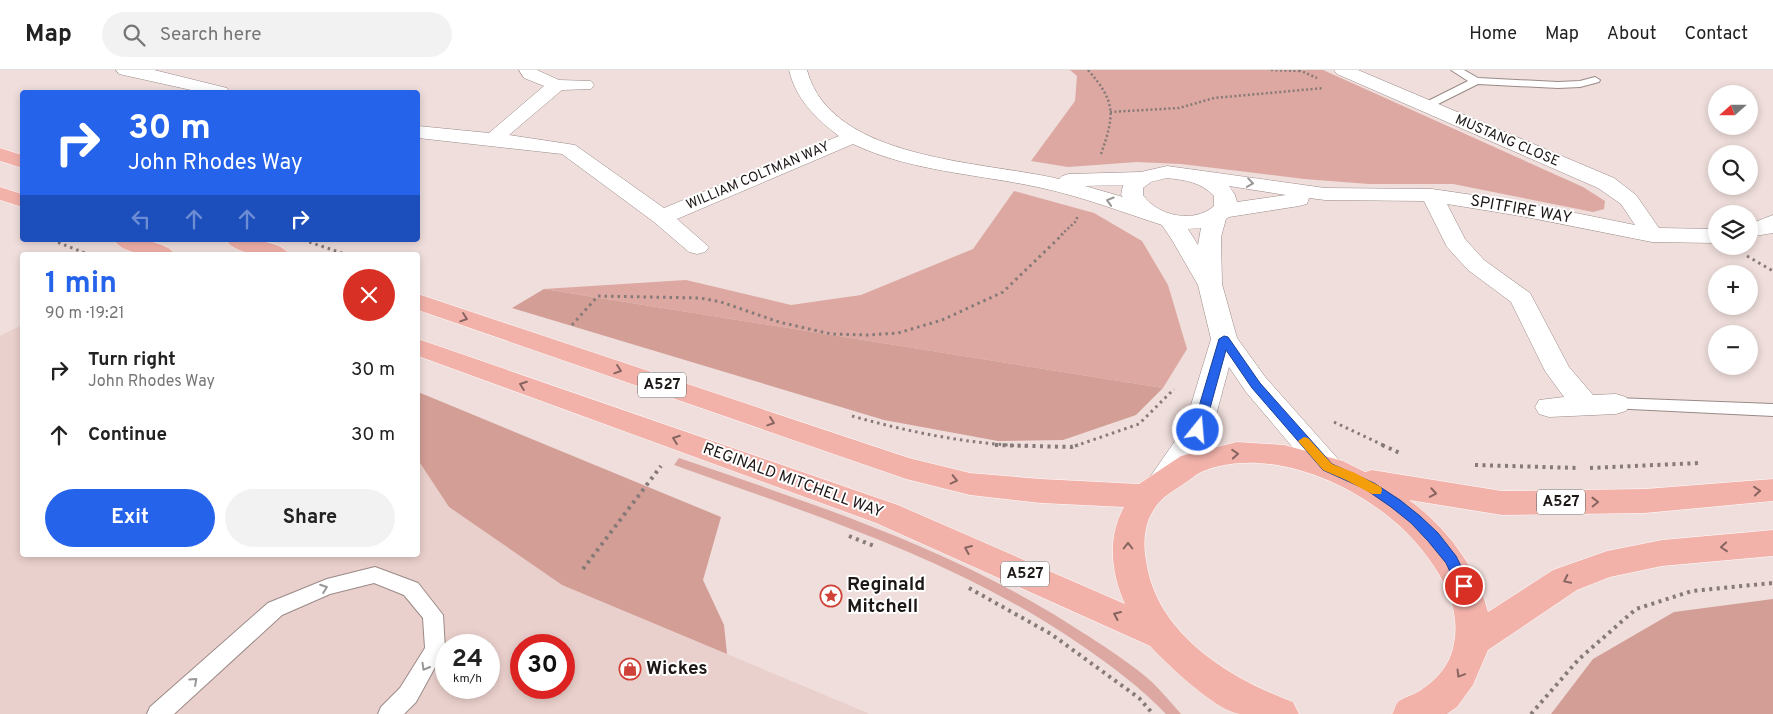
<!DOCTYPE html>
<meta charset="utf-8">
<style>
body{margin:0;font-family:Overpass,sans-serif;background:#f2f2f2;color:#222;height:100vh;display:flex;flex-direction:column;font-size:19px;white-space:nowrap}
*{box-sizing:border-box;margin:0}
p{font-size:16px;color:#767676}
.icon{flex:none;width:28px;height:28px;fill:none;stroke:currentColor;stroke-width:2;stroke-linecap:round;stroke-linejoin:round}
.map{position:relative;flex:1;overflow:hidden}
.details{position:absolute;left:20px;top:182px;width:400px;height:305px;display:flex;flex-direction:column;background:#fff;border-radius:5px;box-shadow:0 2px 8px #0003}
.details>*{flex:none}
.banner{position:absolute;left:20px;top:20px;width:400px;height:152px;border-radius:5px;box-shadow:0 2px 8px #0003;background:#2563eb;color:#fff;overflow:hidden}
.needle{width:32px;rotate:249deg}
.fabs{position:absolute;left:1708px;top:15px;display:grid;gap:10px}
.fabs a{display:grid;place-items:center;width:50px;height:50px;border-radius:50%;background:#fff;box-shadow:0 2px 8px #0003;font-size:25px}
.speed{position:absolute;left:435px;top:564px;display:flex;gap:10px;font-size:25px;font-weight:700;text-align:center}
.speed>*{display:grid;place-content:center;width:65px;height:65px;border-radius:50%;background:#fff;box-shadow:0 2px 8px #0003;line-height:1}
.speed small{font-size:12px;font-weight:400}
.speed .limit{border:8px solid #d22;background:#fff;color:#111}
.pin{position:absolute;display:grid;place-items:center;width:42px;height:42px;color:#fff;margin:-21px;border:2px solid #fff;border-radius:50%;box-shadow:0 1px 5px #0007}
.me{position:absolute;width:55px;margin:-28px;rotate:17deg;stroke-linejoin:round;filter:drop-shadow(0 0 4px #0008)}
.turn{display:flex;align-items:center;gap:18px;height:105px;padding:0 25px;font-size:22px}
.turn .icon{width:65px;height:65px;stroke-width:2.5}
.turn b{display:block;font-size:35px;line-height:42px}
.lanes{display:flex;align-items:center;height:48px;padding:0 25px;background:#0003;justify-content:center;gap:25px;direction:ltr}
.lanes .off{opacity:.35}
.round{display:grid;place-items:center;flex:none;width:52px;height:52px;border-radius:26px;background:#f2f2f2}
.overview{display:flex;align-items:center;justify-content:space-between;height:85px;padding:0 25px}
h1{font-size:30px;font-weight:700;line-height:38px;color:#2563eb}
.button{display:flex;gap:10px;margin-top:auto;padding:10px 25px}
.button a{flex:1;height:58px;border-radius:30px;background:#2563eb;color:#fff;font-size:20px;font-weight:700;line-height:58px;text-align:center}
.button a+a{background:#f2f2f2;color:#222}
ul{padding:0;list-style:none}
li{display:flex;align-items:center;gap:15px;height:65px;padding:0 25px}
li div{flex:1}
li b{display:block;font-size:19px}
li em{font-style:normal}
header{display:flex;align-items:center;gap:30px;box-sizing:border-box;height:70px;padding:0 25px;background:#fff;border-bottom:1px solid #e0e0e0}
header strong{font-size:24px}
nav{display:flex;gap:28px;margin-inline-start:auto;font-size:18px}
.search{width:350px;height:45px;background:#f2f2f2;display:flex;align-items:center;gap:12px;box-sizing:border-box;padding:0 18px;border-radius:28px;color:#767676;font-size:19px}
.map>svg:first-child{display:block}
.built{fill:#ead0cc;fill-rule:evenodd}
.green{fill:#dda8a1}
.forest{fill:#d39e96}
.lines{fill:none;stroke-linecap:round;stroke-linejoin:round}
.lane-casing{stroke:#9a8a87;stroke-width:2}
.street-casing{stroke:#9a8a87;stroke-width:1}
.primary-casing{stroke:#fff;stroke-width:1}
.path-far2{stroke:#867a78;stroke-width:2.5;stroke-dasharray:2 2.5;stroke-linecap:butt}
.path-far1{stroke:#867a78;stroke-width:3;stroke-dasharray:2.5 4;stroke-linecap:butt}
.path{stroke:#867a78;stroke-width:4;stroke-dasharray:3 4.5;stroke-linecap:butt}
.lane{fill:#fff;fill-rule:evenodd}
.street{fill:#fff;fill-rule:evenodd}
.primary{fill:#f2b2aa;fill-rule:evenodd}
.oneway{stroke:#999796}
.oneway2{stroke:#886460}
.route{fill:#2563eb;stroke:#184099}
.slow{fill:#f59e0b}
.labels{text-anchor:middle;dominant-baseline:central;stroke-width:4;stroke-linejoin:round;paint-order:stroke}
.far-street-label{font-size:14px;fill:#1d1716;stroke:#fff}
.shield{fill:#fff;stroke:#615d5c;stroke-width:1}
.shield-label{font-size:15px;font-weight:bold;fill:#1d1716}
.street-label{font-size:16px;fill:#1d1716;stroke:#fff}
.near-poi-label{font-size:19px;font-weight:bold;fill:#1d1716;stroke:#fff;text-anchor:start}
</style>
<header>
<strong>Map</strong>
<div class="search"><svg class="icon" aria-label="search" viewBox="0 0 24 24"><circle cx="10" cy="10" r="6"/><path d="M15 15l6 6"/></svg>Search here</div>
<nav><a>Home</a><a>Map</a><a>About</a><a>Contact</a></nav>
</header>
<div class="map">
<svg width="1773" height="644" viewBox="0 0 1773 644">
<rect width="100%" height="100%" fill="#efdedb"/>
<!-- built -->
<path class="built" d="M 22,255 L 22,485 L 418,485 L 418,390 L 449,437 L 562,515 L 870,644 L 0,644 L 0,266 ZM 446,575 L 489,575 L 489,618 L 446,618 ZM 521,575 L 564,575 L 564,618 L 521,618 Z"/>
<!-- green -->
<path class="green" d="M 1070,0 L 1323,0 L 1583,117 L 1605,131 L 1604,139 L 1593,142 L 1453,114 L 1369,114 L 1304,109 L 1181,94 L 1137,92 L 1068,97 L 1031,91 L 1075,31 L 1077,6 Z
M 1014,121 L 1094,143 L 1142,171 L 1168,215 L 1187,279 L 1163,318 L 544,219 L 686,210 L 791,235 L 861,225 L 973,179 Z
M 679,388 C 813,434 945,476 1066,552 C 1093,569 1130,592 1153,613 C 1163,623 1172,634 1181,644 L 1166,644 C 1141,618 1112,596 1081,575 C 958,490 814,445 674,395 Z"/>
<!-- forest -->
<path class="forest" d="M 544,219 L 1163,318 L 1136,345 L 1063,370 L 998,371 L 884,350 L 512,238 Z
M 418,322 L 721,447 L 703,510 L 724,555 L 727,584 L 562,515 L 449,437 L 418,390 Z
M 1773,529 L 1773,644 L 1551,644 L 1593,589 L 1674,542 Z"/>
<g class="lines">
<!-- lane casing -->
<g class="lane-casing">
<path id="lane" d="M 1451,0 L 1464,0 L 1478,8 L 1558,12 L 1580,11 L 1595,7 L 1600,10 L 1599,12 L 1580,17 L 1558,18 L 1478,14 L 1430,38 L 1422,38 L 1420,36 L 1422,34 L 1468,11 Z
M 1616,328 L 1773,334 L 1773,346 L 1610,338 L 1608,334 L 1610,330 Z
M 375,497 L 418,513 L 443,545 L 445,579 L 416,632 L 404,644 L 378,644 L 381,637 L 400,618 L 425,578 L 423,548 L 404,525 L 374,513 L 330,524 L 282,545 L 174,644 L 147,644 L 150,637 L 268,533 L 327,509 Z"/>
</g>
<!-- street casing -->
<g class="street-casing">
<path id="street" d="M 116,0 L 154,0 L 227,18 L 229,22 L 200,22 L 119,4 Z
M 519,0 L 537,0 L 559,10 L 591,11 L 594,15 L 591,19 L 562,20 L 509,65 L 575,75 L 664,138 L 839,66 C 815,48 796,29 789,0 L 807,0 C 831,91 984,91 1059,109 L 1062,106 L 1069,104 L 1141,102 L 1167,96 L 1325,118 L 1432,119 L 1521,132 L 1635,155 L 1621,134 L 1598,118 L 1337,4 L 1334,0 L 1358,0 L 1614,108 L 1636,125 L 1659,158 L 1716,159 L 1716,173 L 1652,172 L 1521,146 L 1447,134 L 1465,169 L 1484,190 L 1530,223 L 1569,297 L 1593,325 L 1616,324 L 1626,327 L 1630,334 L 1626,341 L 1616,344 L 1549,347 L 1539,344 L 1535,337 L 1539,330 L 1564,327 L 1545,301 L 1511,232 L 1468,200 L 1447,177 L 1424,131 L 1325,130 L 1309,128 L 1307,134 L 1299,136 L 1229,147 L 1226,149 L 1221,167 L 1222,214 L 1237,268 L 1266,308 L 1338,389 L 1342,397 L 1338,405 L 1327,408 L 1316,405 L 1246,322 L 1229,297 L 1212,360 L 1208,367 L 1176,415 L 1165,418 L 1154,415 L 1150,407 L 1184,358 L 1211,269 L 1198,215 L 1172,170 L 1162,155 C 1122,142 1083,127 1042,118 C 979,104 912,102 853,74 L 677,149 L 709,177 L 705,182 L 697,184 L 689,182 L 654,152 L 562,84 L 418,68 L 418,56 L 489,63 L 544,16 L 524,8 ZM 1167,108 C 1185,110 1201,112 1214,126 L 1214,136 C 1194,154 1157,146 1143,125 L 1143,118 L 1151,112 ZM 1123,115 L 1121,125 L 1123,127 L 1085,116 ZM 1229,116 L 1286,125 L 1237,132 L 1235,125 ZM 1201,158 L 1198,175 L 1188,159 Z
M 1773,145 L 1773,163 L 1749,167 L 1749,153 C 1758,152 1764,148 1773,145 Z"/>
</g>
<!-- primary casing -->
<g class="primary-casing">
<path id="primary" d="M 0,78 L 22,85 L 22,98 L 0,91 Z
M 0,117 L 22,124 L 22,137 L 0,130 Z
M 114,170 C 132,170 164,168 176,185 C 157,185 125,187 114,170 Z
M 226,170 C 244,170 278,168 290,185 C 271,185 237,187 226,170 Z
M 418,224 L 909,388 L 970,403 L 1041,409 L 1139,414 L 1181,386 L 1237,372 L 1284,375 L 1343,391 L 1365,402 L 1372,400 L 1502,421 L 1645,419 L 1773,409 L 1773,431 L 1645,443 L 1502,445 L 1409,430 C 1446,457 1477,497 1488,542 L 1553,500 L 1607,481 L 1662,470 L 1773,460 L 1773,486 L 1662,496 L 1610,507 L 1577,520 L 1488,580 L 1473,615 L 1457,637 L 1447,644 L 1392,644 C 1394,641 1395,636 1397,633 C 1400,629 1409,626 1414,624 C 1431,615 1446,601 1452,582 C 1464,541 1443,505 1418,475 C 1372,420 1272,372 1201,402 C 1195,405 1190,410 1185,413 C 1173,421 1160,428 1153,441 C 1144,455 1143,475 1146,490 C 1156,564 1229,608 1293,632 L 1299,644 C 1279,644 1259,644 1240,644 C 1216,641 1167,594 1150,576 L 876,453 L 418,286 L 418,269 L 898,435 L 1125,534 C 1111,503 1107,467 1124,437 L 1041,433 L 970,425 L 906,409 L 418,240 Z"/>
</g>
<!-- path-far2 -->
<path class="path-far2" d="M 1088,0 C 1116,32 1115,44 1101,84
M 1271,0 L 1300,1
M 1299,0 L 1317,8
M 1110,42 L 1179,38 L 1214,28 L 1324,18
M 1061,165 L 1075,152 L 1078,146"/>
<!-- path-far1 -->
<path class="path-far1" d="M 52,170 L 90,185
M 303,170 L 348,185
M 1747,186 L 1773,201
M 572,255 L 598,226 L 700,228 L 721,232 L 779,252 L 831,264 L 867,265 L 898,263 L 942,250 L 1003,222 L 1063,164
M 852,346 C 909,362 968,374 1027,376
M 1334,352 L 1385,376
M 1075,376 L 1139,354 L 1174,319"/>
<!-- path -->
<path class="path" d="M 995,375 L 1071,377 L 1078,375
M 1382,375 L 1400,383
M 1475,395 L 1579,398
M 1590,398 L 1699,393
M 849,466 L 874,476
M 583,499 L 661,396
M 969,518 L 1051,564 L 1139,628 L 1153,644
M 1531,644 L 1579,589 L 1636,539 L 1692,521 L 1773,513"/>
<!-- lane -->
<use href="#lane" class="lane"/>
<!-- street -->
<use href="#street" class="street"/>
<!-- primary -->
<use href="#primary" class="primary"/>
</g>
<!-- one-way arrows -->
<defs><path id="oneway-chevron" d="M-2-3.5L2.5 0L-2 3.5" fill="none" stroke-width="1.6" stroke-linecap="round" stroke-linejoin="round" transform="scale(1.25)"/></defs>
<g class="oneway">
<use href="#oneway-chevron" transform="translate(1250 113) rotate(8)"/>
<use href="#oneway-chevron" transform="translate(1110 131) rotate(-163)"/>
<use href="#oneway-chevron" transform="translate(324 518) rotate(-20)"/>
<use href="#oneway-chevron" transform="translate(425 597) rotate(120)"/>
<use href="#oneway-chevron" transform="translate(194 611) rotate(-42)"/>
</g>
<g class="oneway2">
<use href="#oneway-chevron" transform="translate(464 248) rotate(19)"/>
<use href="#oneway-chevron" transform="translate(618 300) rotate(19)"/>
<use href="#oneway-chevron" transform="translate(523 315) rotate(-160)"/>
<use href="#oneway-chevron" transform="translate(771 352) rotate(19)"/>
<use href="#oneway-chevron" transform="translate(676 369) rotate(-160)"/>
<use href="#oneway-chevron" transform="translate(1235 384) rotate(-4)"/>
<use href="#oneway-chevron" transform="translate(954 410) rotate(13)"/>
<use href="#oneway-chevron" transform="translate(1757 421) rotate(-5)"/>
<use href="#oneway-chevron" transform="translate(1433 423) rotate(10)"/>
<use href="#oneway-chevron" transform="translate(1595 432) rotate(-1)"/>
<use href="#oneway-chevron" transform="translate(1128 476) rotate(-90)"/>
<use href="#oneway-chevron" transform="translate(1724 477) rotate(175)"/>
<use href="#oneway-chevron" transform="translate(968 479) rotate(-157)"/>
<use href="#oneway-chevron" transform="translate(1567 510) rotate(154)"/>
<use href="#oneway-chevron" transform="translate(1117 545) rotate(-156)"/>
<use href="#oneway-chevron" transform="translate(1460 604) rotate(121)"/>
</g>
<!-- route -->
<path class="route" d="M 1224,266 L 1228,267 L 1260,313 L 1332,394 L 1374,413 L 1400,430 L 1420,446 L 1438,463 L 1456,486 L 1471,516 L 1469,521 L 1464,522 L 1459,521 L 1446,493 L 1428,471 L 1411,453 L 1391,437 L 1365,419 L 1323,400 L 1252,318 L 1226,280 L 1204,360 L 1202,363 L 1194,363 L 1192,360 L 1219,269 Z"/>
<!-- slow -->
<path class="slow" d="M 1304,367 L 1308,368 L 1332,394 L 1355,403 L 1381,417 L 1382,420 L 1381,424 L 1372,424 L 1346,410 L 1323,400 L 1298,371 Z"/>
<!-- icons -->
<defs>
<g id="sight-ring" transform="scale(1.125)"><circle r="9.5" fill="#fff" stroke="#d04238" stroke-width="1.5"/><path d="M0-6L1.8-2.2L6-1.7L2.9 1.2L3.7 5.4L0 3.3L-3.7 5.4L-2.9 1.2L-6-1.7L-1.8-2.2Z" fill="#d04238"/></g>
<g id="shop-ring" transform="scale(1.125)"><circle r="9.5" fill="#fff" stroke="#d04238" stroke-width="1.5"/><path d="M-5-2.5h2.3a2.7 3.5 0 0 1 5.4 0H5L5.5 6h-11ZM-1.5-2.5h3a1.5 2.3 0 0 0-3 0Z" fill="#d04238"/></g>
</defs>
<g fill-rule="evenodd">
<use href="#sight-ring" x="831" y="526"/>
<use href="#shop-ring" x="630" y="599"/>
</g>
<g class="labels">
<!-- far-street labels -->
<g class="far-street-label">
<text transform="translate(1507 71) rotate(23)">MUSTANG CLOSE</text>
<text transform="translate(758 106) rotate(-23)">WILLIAM COLTMAN WAY</text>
</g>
<!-- shield labels -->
<g class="shield">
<rect x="638" y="302.5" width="48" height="25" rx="4"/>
<rect x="1537" y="419.5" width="48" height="25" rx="4"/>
<rect x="1001" y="491.5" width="48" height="25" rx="4"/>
</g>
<g class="shield-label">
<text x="662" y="315">A527</text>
<text x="1561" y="432">A527</text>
<text x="1025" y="504">A527</text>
</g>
<!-- street labels -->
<g class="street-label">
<text transform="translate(1521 140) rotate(10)">SPITFIRE WAY</text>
<text transform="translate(793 411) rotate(20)">REGINALD MITCHELL WAY</text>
</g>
<!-- near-poi labels -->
<g class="near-poi-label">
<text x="847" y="515">Reginald<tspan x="847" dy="22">Mitchell</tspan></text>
<text x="646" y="599">Wickes</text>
</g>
</g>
</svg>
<div class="fabs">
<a><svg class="needle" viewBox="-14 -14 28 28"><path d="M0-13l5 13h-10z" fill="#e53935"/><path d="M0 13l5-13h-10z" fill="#767676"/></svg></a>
<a><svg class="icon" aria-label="search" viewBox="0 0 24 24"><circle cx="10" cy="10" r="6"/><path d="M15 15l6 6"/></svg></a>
<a><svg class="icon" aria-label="layers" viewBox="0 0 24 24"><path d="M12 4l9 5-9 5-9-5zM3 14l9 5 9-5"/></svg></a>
<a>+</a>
<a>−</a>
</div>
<div class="speed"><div>24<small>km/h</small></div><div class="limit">30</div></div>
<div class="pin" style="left:1464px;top:516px;background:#d93025"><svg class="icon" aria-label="arrive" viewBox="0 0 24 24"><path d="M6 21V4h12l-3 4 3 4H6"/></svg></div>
<svg class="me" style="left:1198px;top:360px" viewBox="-20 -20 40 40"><circle r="17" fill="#2563eb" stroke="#fff" stroke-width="3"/><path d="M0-11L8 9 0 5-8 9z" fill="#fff"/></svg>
<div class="banner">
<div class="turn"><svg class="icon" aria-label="right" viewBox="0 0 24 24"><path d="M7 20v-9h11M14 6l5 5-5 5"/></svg><div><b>30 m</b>John Rhodes Way</div></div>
<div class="lanes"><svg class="icon off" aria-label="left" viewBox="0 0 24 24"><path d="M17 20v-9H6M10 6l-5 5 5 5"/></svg><svg class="icon off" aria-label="ahead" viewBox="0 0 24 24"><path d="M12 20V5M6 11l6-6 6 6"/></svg><svg class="icon off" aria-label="ahead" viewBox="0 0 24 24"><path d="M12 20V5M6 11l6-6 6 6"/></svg><svg class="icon" aria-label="right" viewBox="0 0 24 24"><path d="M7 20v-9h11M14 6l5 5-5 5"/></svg></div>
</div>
<section class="details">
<div class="overview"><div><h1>1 min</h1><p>90 m · 19:21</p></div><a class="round" style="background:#d93025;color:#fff"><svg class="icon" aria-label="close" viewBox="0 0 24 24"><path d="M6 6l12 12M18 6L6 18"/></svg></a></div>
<ul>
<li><svg class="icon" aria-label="right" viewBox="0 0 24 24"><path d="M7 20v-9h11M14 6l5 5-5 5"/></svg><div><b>Turn right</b><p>John Rhodes Way</p></div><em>30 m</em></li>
<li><svg class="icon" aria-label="ahead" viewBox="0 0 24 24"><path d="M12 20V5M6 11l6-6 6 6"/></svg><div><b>Continue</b></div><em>30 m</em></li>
</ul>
<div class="button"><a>Exit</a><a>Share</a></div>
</section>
</div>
